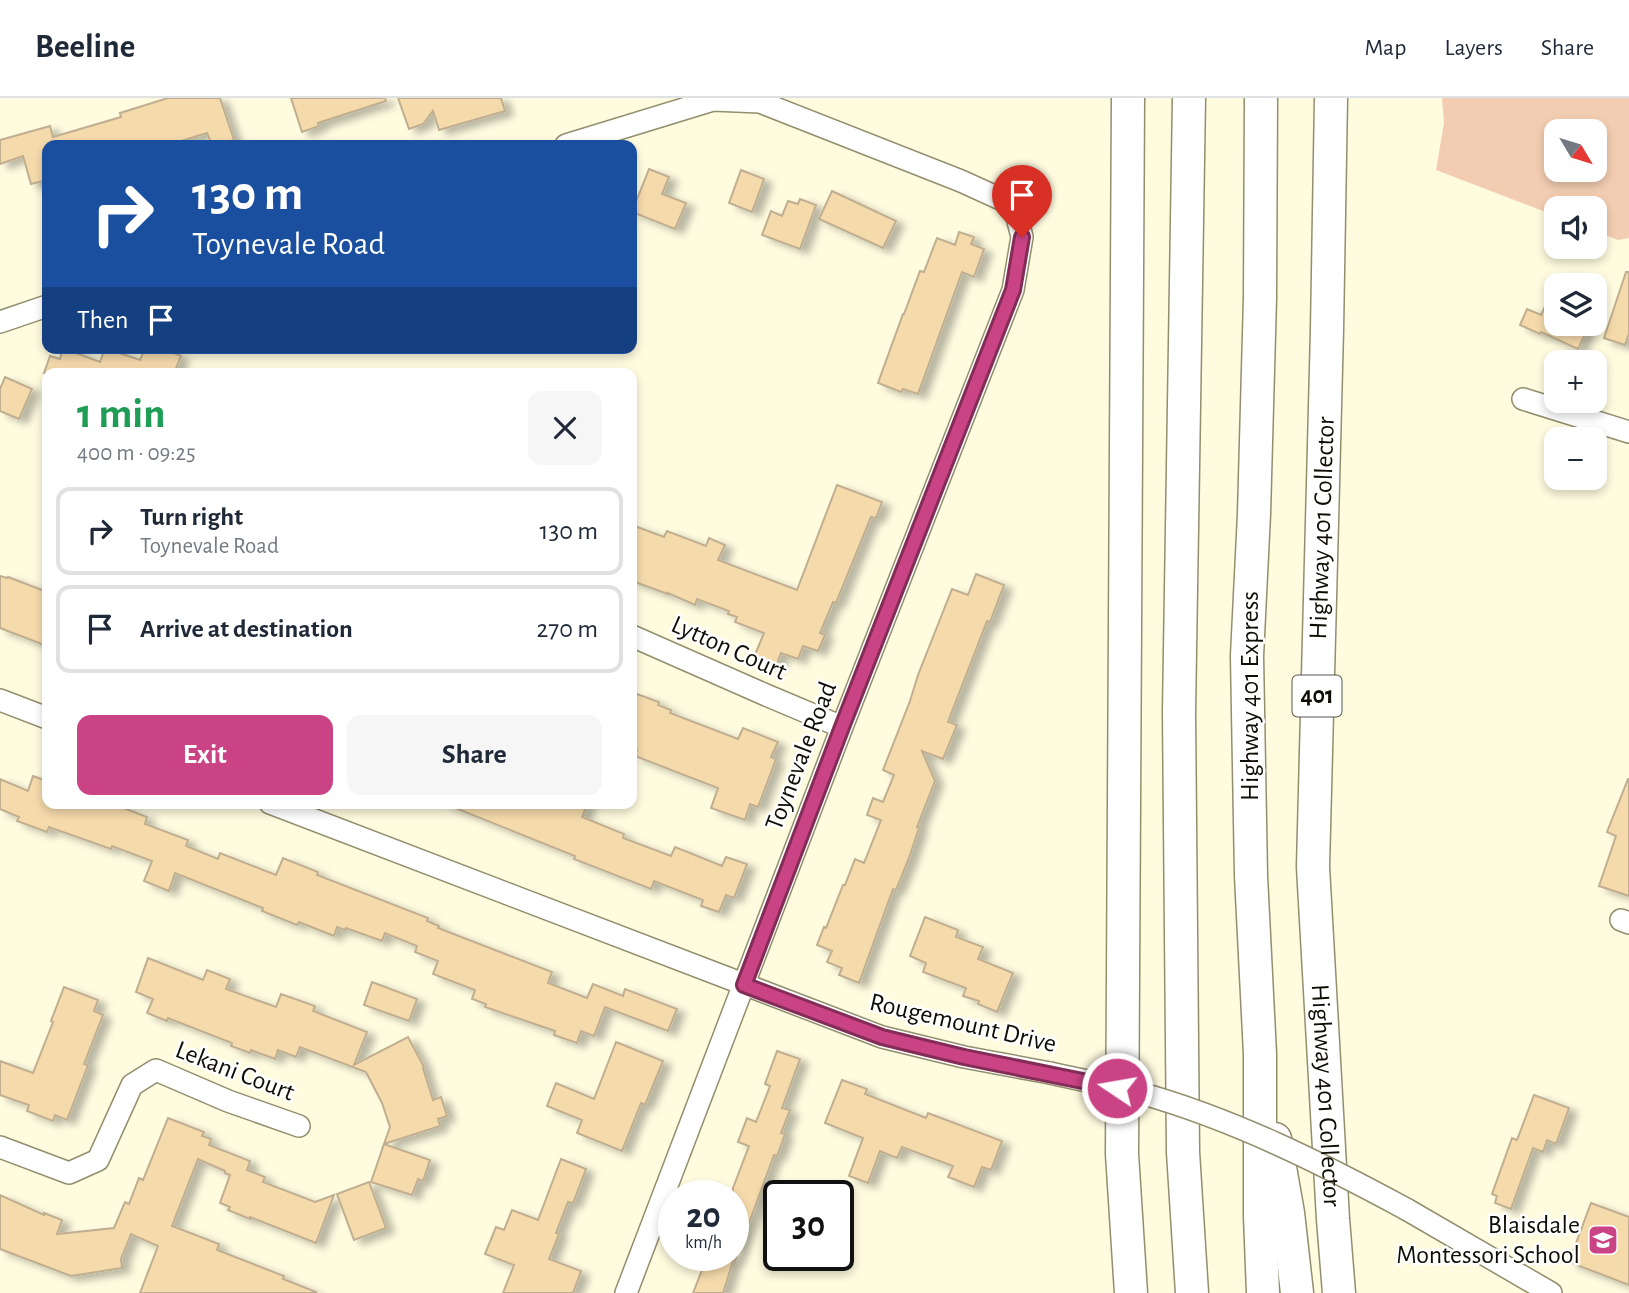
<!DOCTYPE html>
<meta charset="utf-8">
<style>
body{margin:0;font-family:"Alegreya Sans",sans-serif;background:#f6f6f7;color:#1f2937;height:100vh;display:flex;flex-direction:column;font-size:26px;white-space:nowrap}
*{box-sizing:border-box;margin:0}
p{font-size:23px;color:#747a83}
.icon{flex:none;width:38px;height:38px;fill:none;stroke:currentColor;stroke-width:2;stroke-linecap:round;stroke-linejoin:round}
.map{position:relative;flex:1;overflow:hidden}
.side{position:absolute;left:42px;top:270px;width:595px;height:441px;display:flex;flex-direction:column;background:#fff;border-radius:14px;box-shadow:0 4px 10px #0003}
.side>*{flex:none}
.guide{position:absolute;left:42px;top:42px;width:595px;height:214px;border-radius:14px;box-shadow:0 4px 10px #0003;background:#1a4fa0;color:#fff;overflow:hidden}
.needle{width:46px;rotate:128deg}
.controls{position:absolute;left:1544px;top:21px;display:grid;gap:14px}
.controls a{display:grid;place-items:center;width:63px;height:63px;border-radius:14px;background:#fff;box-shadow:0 4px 10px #0003;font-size:35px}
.speed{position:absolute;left:658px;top:1082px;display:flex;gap:14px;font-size:35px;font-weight:700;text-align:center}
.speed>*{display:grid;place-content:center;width:91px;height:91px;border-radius:50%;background:#fff;box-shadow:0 4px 10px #0003;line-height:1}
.speed small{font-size:18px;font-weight:400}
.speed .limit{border:4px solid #111;border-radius:10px;background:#fff;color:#111}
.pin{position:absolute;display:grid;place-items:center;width:60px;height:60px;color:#fff;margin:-72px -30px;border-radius:50% 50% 50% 0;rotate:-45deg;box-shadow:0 0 7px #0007}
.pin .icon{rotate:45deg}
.me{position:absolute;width:77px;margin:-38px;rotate:282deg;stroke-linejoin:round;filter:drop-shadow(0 0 5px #0008)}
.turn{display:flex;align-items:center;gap:24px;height:147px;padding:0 35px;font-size:32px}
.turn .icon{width:91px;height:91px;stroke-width:2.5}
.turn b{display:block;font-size:49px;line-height:60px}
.then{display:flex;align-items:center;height:66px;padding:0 35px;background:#0003;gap:14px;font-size:26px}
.round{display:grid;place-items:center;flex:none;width:74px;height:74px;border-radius:14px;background:#f6f6f7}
.overview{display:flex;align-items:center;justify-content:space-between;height:119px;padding:0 35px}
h1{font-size:42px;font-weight:700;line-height:52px;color:#1e9e55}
.button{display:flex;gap:14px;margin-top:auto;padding:14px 35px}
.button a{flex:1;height:80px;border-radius:14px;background:#ca4485;color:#fff;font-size:28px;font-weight:700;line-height:80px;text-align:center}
.button a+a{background:#f6f6f7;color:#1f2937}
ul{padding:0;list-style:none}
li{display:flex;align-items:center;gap:21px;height:88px;margin:0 14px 10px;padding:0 21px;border:4px solid #e0e1e3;border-radius:14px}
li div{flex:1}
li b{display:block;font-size:26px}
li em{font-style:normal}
header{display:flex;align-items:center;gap:42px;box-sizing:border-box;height:98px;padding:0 35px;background:#fff;border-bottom:2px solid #e0e1e3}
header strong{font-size:33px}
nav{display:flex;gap:38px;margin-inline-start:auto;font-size:24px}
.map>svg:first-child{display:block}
.green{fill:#f2cdb1;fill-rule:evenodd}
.building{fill:#f5daac;stroke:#c0ae90;stroke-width:2;filter:url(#shadow)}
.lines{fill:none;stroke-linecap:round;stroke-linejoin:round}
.minor-casing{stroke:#928e6e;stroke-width:24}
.highway-casing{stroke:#928e6e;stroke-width:35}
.minor{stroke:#fff;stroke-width:21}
.highway{stroke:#fff;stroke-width:32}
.minor-bridge-casing{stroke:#928e6e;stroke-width:24;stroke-linecap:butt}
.minor-bridge{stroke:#fff;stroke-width:21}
.route-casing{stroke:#832c56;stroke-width:18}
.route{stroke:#ca4485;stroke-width:12}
.labels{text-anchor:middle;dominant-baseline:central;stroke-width:5;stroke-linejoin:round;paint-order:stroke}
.shield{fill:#fff;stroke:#56554f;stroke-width:2}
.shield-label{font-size:24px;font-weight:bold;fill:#0e0c03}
.street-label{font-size:26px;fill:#0e0c03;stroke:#fff}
.poi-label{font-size:26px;fill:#0e0c03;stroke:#fff;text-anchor:end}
</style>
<header>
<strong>Beeline</strong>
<nav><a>Map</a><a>Layers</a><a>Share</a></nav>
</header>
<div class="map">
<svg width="1629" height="1195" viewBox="0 0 1629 1195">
<defs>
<filter id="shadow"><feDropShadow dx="8" dy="4.5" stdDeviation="3.5" flood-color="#0004"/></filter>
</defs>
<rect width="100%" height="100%" fill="#fefbdf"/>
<!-- green -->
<path class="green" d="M 1442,0 L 1629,0 L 1629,140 L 1618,142 L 1594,133 L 1594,110 L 1556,110 L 1556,118 L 1436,72 L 1444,25 ZM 1556,33 L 1594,33 L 1594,72 L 1556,72 Z"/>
<!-- building -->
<path class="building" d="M 168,0 L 220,0 L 234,42 L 217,47 L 212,47 L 207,35 L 168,47 L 47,47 L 47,82 L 31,86 L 23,58 L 0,66 L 0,42 L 50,28 L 53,39 L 121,19 L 120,15 Z
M 291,0 L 385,0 L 386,3 L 318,25 L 319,28 L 302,34 Z
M 398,0 L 501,0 L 505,13 L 439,32 L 433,13 L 423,26 L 409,31 Z
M 649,71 L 669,79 L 662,96 L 686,105 L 675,131 L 632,114 Z
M 741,72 L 764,81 L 752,114 L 729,105 Z
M 832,93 L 896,123 L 883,150 L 819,121 Z
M 800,101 L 816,107 L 800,151 L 762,137 L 771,113 L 782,118 L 788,103 L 798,106 Z
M 959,134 L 974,139 L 971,146 L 984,151 L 974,179 L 962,174 L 918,296 L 903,291 L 901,294 L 878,285 L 903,216 L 904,216 L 920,173 L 924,174 L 937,140 L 955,147 Z
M 1626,174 L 1629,174 L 1629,235 L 1625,247 L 1604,240 Z
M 1556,185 L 1556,226 L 1574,226 L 1587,232 L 1578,251 L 1541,234 L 1540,236 L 1520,227 L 1527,211 L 1541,217 Z
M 63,250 L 100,264 L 105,250 L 140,262 L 145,250 L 162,250 L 181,258 L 174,275 L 44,275 L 50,258 L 60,261 Z
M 5,279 L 32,291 L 19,321 L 0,313 L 0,291 Z
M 837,387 L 882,404 L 876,420 L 871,419 L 836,505 L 833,504 L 820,535 L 825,537 L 818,553 L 803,548 L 798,561 L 781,555 L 776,568 L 754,559 L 764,535 L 735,524 L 737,519 L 728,516 L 729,513 L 697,501 L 695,507 L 668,495 L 668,496 L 632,483 L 632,427 L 664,439 L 667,433 L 706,448 L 709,440 L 725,447 L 718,462 L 797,492 Z
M 976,476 L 1004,487 L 990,524 L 987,523 L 948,624 L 957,627 L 943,661 L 922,653 L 935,683 L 917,729 L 919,730 L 909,760 L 896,792 L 893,791 L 859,885 L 839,877 L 842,870 L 827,864 L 832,853 L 817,847 L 824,829 L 826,830 L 843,787 L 845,787 L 855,761 L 864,765 L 881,722 L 867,717 L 873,700 L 883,704 L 894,677 L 883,672 L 910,603 L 918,577 L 952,491 L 968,497 Z
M 0,478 L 7,480 L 8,479 L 47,494 L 47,548 L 0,530 Z
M 637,596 L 659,604 L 658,607 L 671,612 L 670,615 L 738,641 L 743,630 L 778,644 L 771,659 L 776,661 L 758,709 L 750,706 L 745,722 L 711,710 L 718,690 L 635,658 L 637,652 L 632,650 L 632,610 Z
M 33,678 L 47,683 L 47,705 L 111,705 L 147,719 L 145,726 L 188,742 L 186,748 L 218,761 L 220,755 L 276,777 L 283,760 L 318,774 L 317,777 L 428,820 L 427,823 L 439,828 L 438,830 L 552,874 L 548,885 L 587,900 L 593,886 L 623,898 L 625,891 L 677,911 L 668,933 L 605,909 L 594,938 L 581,933 L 577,945 L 554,937 L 555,933 L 485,909 L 486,906 L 472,901 L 475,892 L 433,876 L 438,863 L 415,854 L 417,848 L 385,835 L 382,843 L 346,830 L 345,832 L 337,829 L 334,838 L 299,824 L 297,827 L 262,813 L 263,810 L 175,775 L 169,793 L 144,783 L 152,763 L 112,748 L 111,751 L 49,729 L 47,734 L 17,723 L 19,719 L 0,711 L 0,681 L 28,693 Z
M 1628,681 L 1629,681 L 1629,798 L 1599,788 L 1616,738 L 1607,734 Z
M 443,705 L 588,705 L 582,719 L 624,736 L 623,740 L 671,758 L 675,749 L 722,768 L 726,759 L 747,766 L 734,800 L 726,797 L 719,814 L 701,808 L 703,802 L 654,783 L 651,791 L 574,761 L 575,758 Z
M 925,819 L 958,832 L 956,839 L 983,849 L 978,861 L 1013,875 L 997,914 L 978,906 L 979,903 L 963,898 L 966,890 L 923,874 L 926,865 L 910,858 Z
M 148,860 L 203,882 L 207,872 L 230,881 L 226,891 L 276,909 L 281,896 L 315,908 L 313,913 L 367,934 L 354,967 L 408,939 L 424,969 L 423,970 L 433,1002 L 441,999 L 447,1018 L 438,1021 L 440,1028 L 384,1046 L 390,1029 L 382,1005 L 366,974 L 300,949 L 296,959 L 278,952 L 275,961 L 251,952 L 250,955 L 231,948 L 232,945 L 168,920 L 167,923 L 147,915 L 153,901 L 136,894 Z
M 372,884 L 417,901 L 409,923 L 364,907 Z
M 64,889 L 98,902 L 94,913 L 103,917 L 84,966 L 88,967 L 67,1022 L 55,1017 L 53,1023 L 27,1013 L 29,1007 L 0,997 L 0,963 L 33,975 L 53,924 L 51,923 Z
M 616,944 L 663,963 L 645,1007 L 641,1005 L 622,1053 L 577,1035 L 582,1022 L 547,1008 L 556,985 L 594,1001 Z
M 777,953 L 800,961 L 782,1010 L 790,1012 L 781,1035 L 785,1036 L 777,1058 L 774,1057 L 735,1163 L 733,1163 L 723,1195 L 693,1195 L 708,1157 L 733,1157 L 733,1090 L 749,1048 L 738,1044 L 747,1020 L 756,1024 L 770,988 L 765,986 Z
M 842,982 L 867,991 L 865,996 L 926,1020 L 928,1015 L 1002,1043 L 991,1072 L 982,1069 L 974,1089 L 948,1079 L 953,1068 L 902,1049 L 897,1060 L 880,1053 L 868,1085 L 849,1078 L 863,1040 L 825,1025 Z
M 1534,997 L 1569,1010 L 1556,1046 L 1547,1042 L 1543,1054 L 1533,1050 L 1511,1111 L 1495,1105 L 1497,1098 L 1492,1096 L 1512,1040 L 1517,1042 Z
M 168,1020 L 204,1034 L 202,1038 L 211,1041 L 209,1047 L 250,1063 L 247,1072 L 265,1079 L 263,1084 L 315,1104 L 334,1097 L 316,1145 L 250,1119 L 250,1121 L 228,1112 L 230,1109 L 220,1105 L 230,1077 L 225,1075 L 225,1073 L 198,1061 L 172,1128 L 219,1146 L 217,1152 L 284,1178 L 283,1181 L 316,1194 L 316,1195 L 140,1195 L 158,1148 L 131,1136 L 121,1161 L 122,1170 L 71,1178 L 0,1151 L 0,1097 L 44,1117 L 44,1115 L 62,1122 L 57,1136 L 114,1130 L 125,1104 L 129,1106 L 139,1080 L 143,1082 Z
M 384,1046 L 430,1062 L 423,1083 L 418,1081 L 412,1097 L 371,1084 Z
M 561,1061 L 586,1071 L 573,1105 L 568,1104 L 556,1135 L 559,1136 L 549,1161 L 581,1173 L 573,1195 L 503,1195 L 514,1167 L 485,1156 L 496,1129 L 504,1132 L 512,1112 L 538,1122 Z
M 369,1084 L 386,1130 L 354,1142 L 337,1096 Z
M 1591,1105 L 1629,1119 L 1629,1187 L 1569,1164 Z"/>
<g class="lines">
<!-- minor casing -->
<g class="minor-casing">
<path id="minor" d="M 566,47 L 713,2 L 760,4 L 961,83 L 1005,103 L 1017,119 L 1022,139 L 1013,192 L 842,629 L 626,1195
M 0,224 L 47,208
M 1523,301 L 1629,334
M 632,538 L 766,597 L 842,629
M 0,602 L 47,620
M 270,705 L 882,939 L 964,959 L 1050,975
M 1621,822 L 1629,825
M 0,1049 L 69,1075 L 98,1062 L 132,987 L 156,972 L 228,1003 L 299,1028
M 1406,1111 L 1551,1195"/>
</g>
<!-- highway casing -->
<g class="highway-casing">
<g id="highway">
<path d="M 1128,0 L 1122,1056 L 1131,1195"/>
<path d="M 1189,0 L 1179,614 L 1183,1054 L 1192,1195"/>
<path d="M 1261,0 L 1260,200 L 1254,416 L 1247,558 L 1251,778 L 1260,956 L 1260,1118 L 1263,1195"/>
<path id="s1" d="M 1331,0 L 1327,232 L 1313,769 L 1333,1121 L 1339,1195"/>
<path d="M 1275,1041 L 1288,1115 L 1297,1195"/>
</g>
</g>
<!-- minor -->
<use href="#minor" class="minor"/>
<!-- highway -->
<use href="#highway" class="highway"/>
<!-- minor-bridge casing -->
<g class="minor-bridge-casing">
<path id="minor-bridge" d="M 1050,975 C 1080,982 1111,987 1140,995 C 1233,1021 1321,1065 1406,1111"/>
</g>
<!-- minor-bridge -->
<use href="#minor-bridge" class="minor-bridge"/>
</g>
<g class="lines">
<!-- route casing -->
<g class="route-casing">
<path id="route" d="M 1022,139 L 1013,192 L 842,629 L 744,887 L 882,939 L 964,959 L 1117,990"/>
</g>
<!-- route -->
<use href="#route" class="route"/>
</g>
<!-- icons -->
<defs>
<g id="school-square" transform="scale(1.575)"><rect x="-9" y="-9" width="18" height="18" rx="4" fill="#ca4485" stroke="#fff"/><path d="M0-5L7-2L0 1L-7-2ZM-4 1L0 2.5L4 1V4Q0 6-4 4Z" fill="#fff"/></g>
</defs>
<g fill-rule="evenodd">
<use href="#school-square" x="1603" y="1142"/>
</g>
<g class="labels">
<!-- shield labels -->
<rect class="shield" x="1292.5" y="577.5" width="49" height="41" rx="5"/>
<g class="shield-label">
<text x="1317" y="598">401</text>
</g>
<!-- street labels -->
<g class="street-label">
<text transform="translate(1322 430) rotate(-88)">Highway 401 Collector</text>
<text transform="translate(729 550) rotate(24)">Lytton Court</text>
<text transform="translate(1250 598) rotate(-90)">Highway 401 Express</text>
<text transform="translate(801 658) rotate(-69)">Toynevale Road</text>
<text transform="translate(963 925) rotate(13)">Rougemount Drive</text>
<text transform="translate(235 973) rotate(21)">Lekani Court</text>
<text stroke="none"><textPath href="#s1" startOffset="998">Highway 401 Collector</textPath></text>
</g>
<!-- poi labels -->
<g class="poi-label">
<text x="1580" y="1127">Blaisdale<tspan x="1580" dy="30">Montessori School</tspan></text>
</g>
</g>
</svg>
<div class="controls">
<a><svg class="needle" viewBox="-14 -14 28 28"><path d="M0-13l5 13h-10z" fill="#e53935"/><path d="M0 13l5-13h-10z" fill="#747a83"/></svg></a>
<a><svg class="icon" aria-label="sound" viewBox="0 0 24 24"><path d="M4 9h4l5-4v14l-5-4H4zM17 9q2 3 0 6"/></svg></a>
<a><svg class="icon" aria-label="layers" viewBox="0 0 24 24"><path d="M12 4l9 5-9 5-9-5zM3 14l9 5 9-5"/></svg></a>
<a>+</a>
<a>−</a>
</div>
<div class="speed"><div>20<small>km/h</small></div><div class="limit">30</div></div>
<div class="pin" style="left:1022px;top:139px;background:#d93025"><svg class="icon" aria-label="arrive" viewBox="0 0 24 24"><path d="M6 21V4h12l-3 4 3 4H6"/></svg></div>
<svg class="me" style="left:1117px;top:990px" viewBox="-20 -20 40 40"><circle r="17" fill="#ca4485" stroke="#fff" stroke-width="3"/><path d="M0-11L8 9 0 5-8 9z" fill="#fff"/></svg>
<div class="guide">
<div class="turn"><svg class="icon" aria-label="right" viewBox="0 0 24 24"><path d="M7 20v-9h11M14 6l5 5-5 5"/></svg><div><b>130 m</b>Toynevale Road</div></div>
<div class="then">Then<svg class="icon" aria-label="arrive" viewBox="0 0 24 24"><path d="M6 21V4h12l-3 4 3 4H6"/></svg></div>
</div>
<section class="side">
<div class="overview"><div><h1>1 min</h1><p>400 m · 09:25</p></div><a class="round"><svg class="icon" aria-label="close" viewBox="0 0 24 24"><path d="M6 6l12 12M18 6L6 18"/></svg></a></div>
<ul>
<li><svg class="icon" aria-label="right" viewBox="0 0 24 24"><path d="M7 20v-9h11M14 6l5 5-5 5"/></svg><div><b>Turn right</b><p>Toynevale Road</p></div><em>130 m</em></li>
<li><svg class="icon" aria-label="arrive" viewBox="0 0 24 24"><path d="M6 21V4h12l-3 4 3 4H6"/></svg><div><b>Arrive at destination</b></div><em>270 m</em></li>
</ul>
<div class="button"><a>Exit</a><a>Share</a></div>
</section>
</div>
